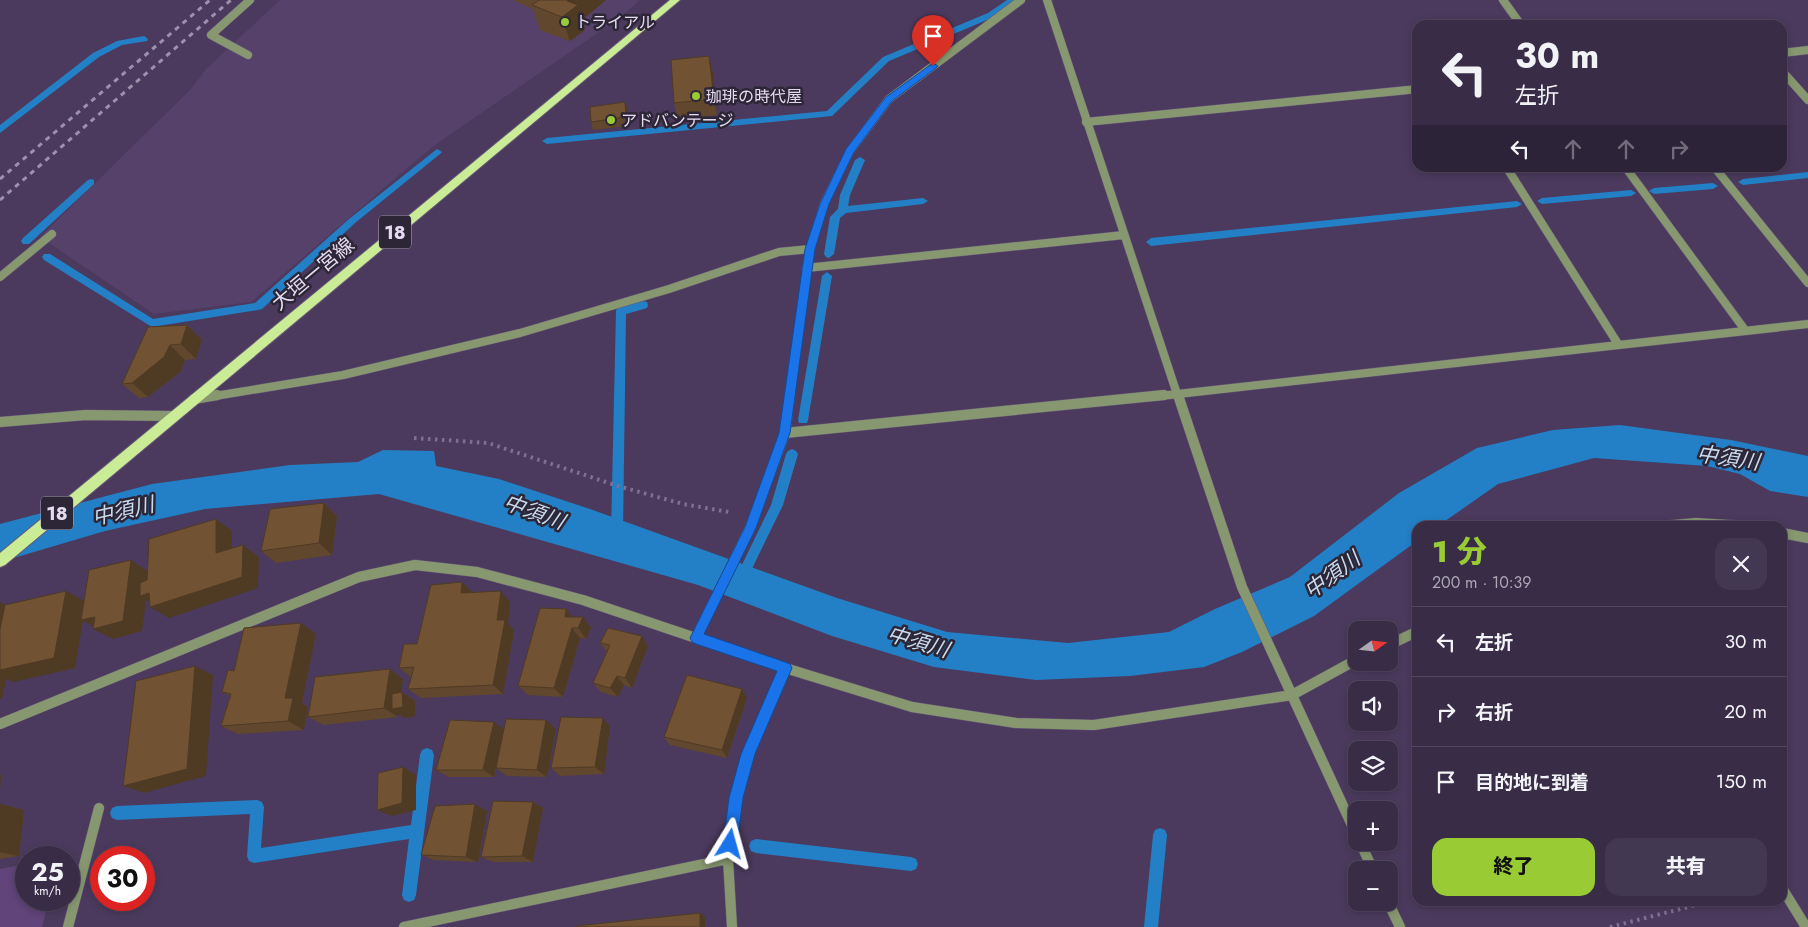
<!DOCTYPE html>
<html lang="ja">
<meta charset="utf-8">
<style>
body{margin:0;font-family:Jost,"Noto Sans JP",sans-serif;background:#433851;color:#f1f3f6;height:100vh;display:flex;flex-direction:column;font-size:19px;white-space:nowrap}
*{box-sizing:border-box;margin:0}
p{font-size:16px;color:#aba7b3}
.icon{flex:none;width:28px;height:28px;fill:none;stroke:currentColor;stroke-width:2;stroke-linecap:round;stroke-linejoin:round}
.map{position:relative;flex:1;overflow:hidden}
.panel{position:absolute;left:1412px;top:521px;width:375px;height:385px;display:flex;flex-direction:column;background:#382c46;border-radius:15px;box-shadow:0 2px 8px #0003,0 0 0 1px #52485f}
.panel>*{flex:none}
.top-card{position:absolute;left:1412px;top:20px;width:375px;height:152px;border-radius:15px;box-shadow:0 2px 8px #0003,0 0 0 1px #52485f;background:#382c46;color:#f1f3f6;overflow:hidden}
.needle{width:32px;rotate:75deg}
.tools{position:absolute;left:1348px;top:621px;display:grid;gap:10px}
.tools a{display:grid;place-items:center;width:50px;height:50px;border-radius:10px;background:#382c46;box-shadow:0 2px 8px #0003,0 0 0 1px #52485f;font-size:25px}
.speed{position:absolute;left:15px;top:846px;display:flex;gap:10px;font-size:25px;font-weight:700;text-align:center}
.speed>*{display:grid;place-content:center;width:65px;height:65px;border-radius:50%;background:#382c46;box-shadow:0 2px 8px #0003,0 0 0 1px #52485f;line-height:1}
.speed small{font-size:12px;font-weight:400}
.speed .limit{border:8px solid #d22;background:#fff;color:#111}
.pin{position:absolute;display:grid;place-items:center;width:42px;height:42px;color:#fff;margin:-51px -21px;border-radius:50% 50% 50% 0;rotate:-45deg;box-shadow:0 0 5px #0007}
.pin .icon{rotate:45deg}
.me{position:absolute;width:55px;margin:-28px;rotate:8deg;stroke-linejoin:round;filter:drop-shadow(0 0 4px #0008)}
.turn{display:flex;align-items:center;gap:18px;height:105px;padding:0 20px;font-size:22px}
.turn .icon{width:65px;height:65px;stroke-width:2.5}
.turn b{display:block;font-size:35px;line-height:42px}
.lanes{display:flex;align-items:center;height:48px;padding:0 20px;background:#0003;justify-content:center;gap:25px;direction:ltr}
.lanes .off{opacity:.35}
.round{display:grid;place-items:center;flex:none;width:52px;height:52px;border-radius:15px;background:#433851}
.overview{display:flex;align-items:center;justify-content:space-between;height:85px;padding:0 20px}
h1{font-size:30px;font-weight:800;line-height:38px;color:#99cb35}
.cta{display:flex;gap:10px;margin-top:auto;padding:10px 20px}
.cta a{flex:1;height:58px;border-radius:15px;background:#99cb35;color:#111;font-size:20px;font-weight:800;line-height:58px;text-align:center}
.cta a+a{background:#433851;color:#f1f3f6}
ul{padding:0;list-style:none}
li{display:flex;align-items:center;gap:15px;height:70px;padding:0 20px;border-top:1px solid #52485f}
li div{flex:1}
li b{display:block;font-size:19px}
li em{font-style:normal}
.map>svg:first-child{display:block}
.built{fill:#56416a}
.green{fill:#60447a}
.water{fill:#2380c6}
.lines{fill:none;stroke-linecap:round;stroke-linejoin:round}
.stream{fill:#2380c6;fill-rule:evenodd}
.minor-far1-casing{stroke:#675777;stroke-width:9}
.minor-casing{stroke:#675777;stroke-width:11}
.major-casing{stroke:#675777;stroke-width:2}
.path{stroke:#7f708f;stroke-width:4;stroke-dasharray:2.5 4.5;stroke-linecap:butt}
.minor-far1{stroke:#879870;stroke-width:8}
.minor{stroke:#879870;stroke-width:10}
.major{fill:#caec97;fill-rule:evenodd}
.rail{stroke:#9d90ac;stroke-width:3;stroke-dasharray:5 5;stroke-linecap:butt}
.wall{fill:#61472d}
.shaded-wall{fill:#4f3a24}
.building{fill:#715334;stroke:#4f3a24}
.route{fill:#1a73e8;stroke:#114b97}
.poi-dot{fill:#99cb35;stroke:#2d2636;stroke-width:2}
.labels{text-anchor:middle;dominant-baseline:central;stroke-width:5;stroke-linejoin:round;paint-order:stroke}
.far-poi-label{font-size:16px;fill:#e5dbf0;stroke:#2d2636;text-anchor:start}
.shield{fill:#2d2636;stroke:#aea5b8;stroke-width:1}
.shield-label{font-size:19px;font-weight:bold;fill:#e5dbf0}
.street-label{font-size:20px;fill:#e5dbf0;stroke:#2d2636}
.water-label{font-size:21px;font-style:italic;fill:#c8dbee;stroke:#2d2636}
</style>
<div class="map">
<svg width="1808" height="927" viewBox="0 0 1808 927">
<rect width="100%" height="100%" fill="#4b3a5d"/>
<!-- built -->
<path class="built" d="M 280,0 L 640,0 L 618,19 L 432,147 L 251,302 L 154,314 L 40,237 L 191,89 L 206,69 Z"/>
<!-- green -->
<path class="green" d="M 26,864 L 26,900 L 49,900 L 42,927 L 0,927 L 0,869 Z"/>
<!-- water -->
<path class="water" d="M 1620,425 L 1731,440 L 1808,456 L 1808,497 L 1770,491 L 1740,474 L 1707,466 L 1594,458 L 1498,484 L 1438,526 L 1418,526 L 1417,541 L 1314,616 L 1242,652 L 1204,667 L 1130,676 L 1036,680 L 934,667 L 832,636 L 698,585 L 379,494 L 205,509 L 105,531 L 0,562 L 0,524 L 152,484 L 290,465 L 358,462 L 383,450 L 434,451 L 436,466 L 499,479 L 590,509 L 837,598 L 947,632 L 1068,643 L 1169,632 L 1215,609 L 1290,577 L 1399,493 L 1477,448 L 1553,430 Z"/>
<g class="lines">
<!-- stream -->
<path class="stream" d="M 1007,0 L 1016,0 L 994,17 L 889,61 L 832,116 L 547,144 L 542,141 L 547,138 L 827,111 L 883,57 L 988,13 Z
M 144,36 L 148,39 L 147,41 L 122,45 L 99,57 L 0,133 L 0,125 L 93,53 L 117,41 Z
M 437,149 L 442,152 L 440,154 L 355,223 L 262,309 L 258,310 L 152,327 L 44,260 L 42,257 L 44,254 L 50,254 L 153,319 L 255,303 L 349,219 Z
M 860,157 L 865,160 L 850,195 L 848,206 L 923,198 L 928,201 L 923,204 L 846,213 L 840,218 L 834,254 L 829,258 L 826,257 L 824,254 L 830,217 L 838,209 L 840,195 L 855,160 Z
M 1808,172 L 1808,178 L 1743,185 L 1738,182 L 1743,179 Z
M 91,179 L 94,180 L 94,184 L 29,244 L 23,244 L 21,241 L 23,238 L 88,180 Z
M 1713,183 L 1718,186 L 1713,189 L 1654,194 L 1649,191 L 1654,188 Z
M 1631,190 L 1636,193 L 1631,196 L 1542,204 L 1537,201 L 1542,198 Z
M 1517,201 L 1522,204 L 1517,207 L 1151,246 L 1146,242 L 1151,238 Z
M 827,272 L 832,276 L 808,420 L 807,423 L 799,423 L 798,420 L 822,276 Z
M 643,301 L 647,302 L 648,305 L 647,308 L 626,314 L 623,532 L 621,536 L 617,537 L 613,536 L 611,532 L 616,311 L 617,308 Z
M 792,449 L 796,451 L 798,454 L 783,505 L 745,583 L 741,585 L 737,583 L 735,579 L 771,505 L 786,454 L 788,451 Z
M 427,748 L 432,750 L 434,755 L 416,895 L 414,900 L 409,902 L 404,900 L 402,895 L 409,839 L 254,863 L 249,861 L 247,856 L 250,814 L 117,820 L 112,818 L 110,813 L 112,808 L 117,806 L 257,800 L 262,802 L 264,807 L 261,848 L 411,825 L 420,755 L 422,750 Z
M 1160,828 L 1165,830 L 1167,835 L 1158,927 L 1144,927 L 1153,835 L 1155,830 Z
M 756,839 L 911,857 L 916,859 L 918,864 L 916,869 L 911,871 L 756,853 L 751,851 L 749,846 L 751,841 Z"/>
<!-- minor-far1 casing -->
<g class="minor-far1-casing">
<path id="minor-far1" d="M 1047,0 L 1178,397
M 1503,0 L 1521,25
M 1782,53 L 1808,50
M 248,55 L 211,35 L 250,0
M 1782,71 L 1808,100
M 1086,122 L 1418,89
M 1507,168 L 1618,344
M 1626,168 L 1745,330
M 1715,168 L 1808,283
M 806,268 L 1124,235
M 0,277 L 52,234
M 209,397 L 343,375 L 520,333 L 669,289 L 779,252 L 810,249
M 790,397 L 810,249 L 824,204 L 850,151 L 889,99 L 1021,0
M 1151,397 L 1808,324"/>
</g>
<!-- minor casing -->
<g class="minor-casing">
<path id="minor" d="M 1178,395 L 1242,587 L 1356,834
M 194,399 L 217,395
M 0,422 L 86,415 L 173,416
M 785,433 L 1164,395
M 1663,526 L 1696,523 L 1745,526
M 1782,533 L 1808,538
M 696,638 L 750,528 L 785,433 L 790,395
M 1389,645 L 1418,631
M 0,724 L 359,577 L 415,565 L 477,572 L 583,600 L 785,668 L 912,707 L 1016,723 L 1094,725 L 1292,695 L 1356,660
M 1360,842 L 1373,870
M 1782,888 L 1806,927
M 1388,902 L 1400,927
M 68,927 L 99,808
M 404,927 L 728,859
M 732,927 L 728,859 L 736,798 L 748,754 L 785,668"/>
</g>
<!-- major casing -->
<g class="major-casing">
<path id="major" d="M 670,0 L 680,0 L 5,565 L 0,567 L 0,553 Z"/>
</g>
<!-- path -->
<path class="path" d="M 414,438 L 488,443 L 618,486 L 683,504 L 729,512
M 1610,927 L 1712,901"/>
<!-- minor-far1 -->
<use href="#minor-far1" class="minor-far1"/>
<!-- minor -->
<use href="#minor" class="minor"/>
<!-- major -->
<use href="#major" class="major"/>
<!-- rail -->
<path class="rail" d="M 0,179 L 210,0
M 0,200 L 231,0"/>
</g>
<!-- wall -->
<path class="wall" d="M 513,0 L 606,0 L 582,20 L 585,30 L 570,41 L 540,30 L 533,9 Z
M 713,73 L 717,115 L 678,120 L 674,103 Z
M 625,102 L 628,111 L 628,126 L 593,130 L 591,122 Z
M 187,325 L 202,340 L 196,359 L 185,360 L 180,372 L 148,397 L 139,398 L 122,384 Z
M 324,503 L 337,516 L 332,555 L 276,563 L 261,551 Z
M 462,582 L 472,593 L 510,602 L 508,623 L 514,631 L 503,694 L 421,698 L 408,689 L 411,677 L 399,668 L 417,644 Z
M 566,609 L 572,617 L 583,617 L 591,628 L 586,639 L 580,638 L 563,697 L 528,695 L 518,686 Z
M 316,634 L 302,703 L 308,707 L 304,730 L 238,734 L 221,726 L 230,696 L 222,692 L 234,671 Z
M 600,643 L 648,646 L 632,688 L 624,685 L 618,697 L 601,692 L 593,683 L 607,652 Z
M 390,669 L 403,679 L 401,692 L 402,692 L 415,701 L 415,716 L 405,718 L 398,714 L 398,717 L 324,725 L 308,717 Z
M 742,689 L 747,698 L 727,758 L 670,745 L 664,737 Z
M 546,720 L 556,729 L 547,777 L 507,776 L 496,768 L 498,762 L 494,777 L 449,777 L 436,770 L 494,722 L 504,730 Z
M 610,726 L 604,774 L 560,776 L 551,768 Z
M 533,802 L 543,808 L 533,862 L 493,862 L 481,857 Z
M 0,804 L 24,810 L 19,856 L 0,859 Z
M 487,811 L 478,862 L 434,860 L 421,855 Z"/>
<!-- shaded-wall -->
<path class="shaded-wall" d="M 569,0 L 606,0 L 582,20 L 585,30 L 570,41 L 562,17 L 567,1 Z
M 709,56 L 713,73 L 717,115 L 714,99 Z
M 625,102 L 628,111 L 628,126 L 626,117 Z
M 187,325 L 202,340 L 196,359 L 181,344 Z
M 170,345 L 185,360 L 180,372 L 148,397 L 132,383 Z
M 324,503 L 337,516 L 332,555 L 319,543 Z
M 216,519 L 232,531 L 232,565 L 216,553 Z
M 243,545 L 259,557 L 258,588 L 169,618 L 150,607 L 155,605 L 146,600 L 142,631 L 113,639 L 93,629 L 96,628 L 83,621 L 75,668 L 14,682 L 6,679 L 2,699 L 0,699 L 0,602 L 18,611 L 66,591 L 86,602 L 131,560 L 149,572 Z
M 462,582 L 473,593 L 461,593 Z
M 501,591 L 510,602 L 508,623 L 514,631 L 503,694 L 493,685 L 497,620 Z
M 566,609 L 575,620 L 565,617 Z
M 583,617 L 591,628 L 586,639 L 578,628 Z
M 301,623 L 316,634 L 302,703 L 308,707 L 304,730 L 288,721 L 285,698 Z
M 572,628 L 580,638 L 563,697 L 554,688 Z
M 642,636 L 648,646 L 632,688 L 625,678 Z
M 195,666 L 213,675 L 206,776 L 144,793 L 123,786 Z
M 390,669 L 403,679 L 399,708 L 402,692 L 415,701 L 415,716 L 405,718 L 398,714 L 398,717 L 384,708 Z
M 617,676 L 624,685 L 618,697 L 610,688 Z
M 742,689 L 747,698 L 727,758 L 722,750 Z
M 603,718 L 610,726 L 604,774 L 595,767 Z
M 546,720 L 556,729 L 547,777 L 537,770 Z
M 494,722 L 505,730 L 494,777 L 483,770 Z
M 403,767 L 416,775 L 416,810 L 392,816 L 377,810 Z
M 0,774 L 1,775 L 0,791 Z
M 533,802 L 543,808 L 533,862 L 522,856 Z
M 0,804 L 24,810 L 19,856 L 0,852 Z
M 475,804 L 487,811 L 478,862 L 466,857 Z
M 700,913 L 705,917 L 705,927 L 700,927 Z"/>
<!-- building -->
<path class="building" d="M 539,0 L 569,0 L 567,1 L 578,5 L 562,17 L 532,5 Z
M 709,56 L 714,99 L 674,103 L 671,60 Z
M 625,102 L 626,117 L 591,122 L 590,107 Z
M 187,325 L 181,344 L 170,345 L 164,357 L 132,383 L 122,384 L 148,327 Z
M 324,503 L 319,543 L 261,551 L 270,509 Z
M 216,519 L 216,553 L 243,545 L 242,577 L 150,607 L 149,593 L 140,596 L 140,583 L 147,580 L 149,539 Z
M 131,560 L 123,621 L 93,629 L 95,617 L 81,620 L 89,570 Z
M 462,582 L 461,593 L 501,591 L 497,620 L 505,620 L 493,685 L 408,689 L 414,667 L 399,668 L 404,644 L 417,644 L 431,585 Z
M 66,591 L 54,658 L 0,670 L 0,629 L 5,605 Z
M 540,608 L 566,609 L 565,617 L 583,617 L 578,628 L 572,628 L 554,688 L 518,686 Z
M 301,623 L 285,698 L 293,698 L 288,721 L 221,726 L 231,694 L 222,692 L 228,670 L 234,671 L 244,628 Z
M 608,628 L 642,636 L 625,678 L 617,676 L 610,688 L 593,683 L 610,645 L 600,643 Z
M 195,666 L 187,769 L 123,786 L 136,681 Z
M 390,669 L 384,708 L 308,717 L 315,677 Z
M 687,675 L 742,689 L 722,750 L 664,737 Z
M 402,692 L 403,707 L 392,709 L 392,694 Z
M 561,717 L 603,718 L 595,767 L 551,768 Z
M 506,719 L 546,720 L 537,770 L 496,768 Z
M 450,720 L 494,722 L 483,770 L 436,770 Z
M 403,767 L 402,803 L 377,810 L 378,773 Z
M 493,801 L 533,802 L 522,856 L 481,857 Z
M 475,804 L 466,857 L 421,855 L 435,806 Z
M 700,913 L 700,927 L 576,927 L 576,926 Z"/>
<!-- route -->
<path class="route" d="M 933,63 L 938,66 L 936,68 L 892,101 L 854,152 L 829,204 L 815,249 L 790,433 L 756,528 L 704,634 L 785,662 L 790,664 L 792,668 L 755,754 L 743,798 L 737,844 L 735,849 L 730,851 L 725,849 L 723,844 L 729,798 L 741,754 L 777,671 L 696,644 L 692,642 L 690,638 L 745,527 L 779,433 L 805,249 L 820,204 L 846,149 L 886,97 Z"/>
<!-- markers -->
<g class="poi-dot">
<circle cx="565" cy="22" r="5"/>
<circle cx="696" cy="96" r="5"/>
<circle cx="611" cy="120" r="5"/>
</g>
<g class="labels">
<!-- far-poi labels -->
<g class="far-poi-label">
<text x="575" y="22">トライアル</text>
<text x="706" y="96">珈琲の時代屋</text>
<text x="621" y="120">アドバンテージ</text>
</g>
<!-- shield labels -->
<g class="shield">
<rect x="379" y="215.5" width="32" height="33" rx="4"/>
<rect x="41" y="496.5" width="32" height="33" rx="4"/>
</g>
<g class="shield-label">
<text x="395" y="232">18</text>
<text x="57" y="513">18</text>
</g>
<!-- street labels -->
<g class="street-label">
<text transform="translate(313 274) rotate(-40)">大垣一宮線</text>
</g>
<!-- water labels -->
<g class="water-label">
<text transform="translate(1728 458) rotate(8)">中須川</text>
<text transform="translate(123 511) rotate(-13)">中須川</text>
<text transform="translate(534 512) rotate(20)">中須川</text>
<text transform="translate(1332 575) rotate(-36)">中須川</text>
<text transform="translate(918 642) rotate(16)">中須川</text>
</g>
</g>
</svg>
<div class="tools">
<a><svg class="needle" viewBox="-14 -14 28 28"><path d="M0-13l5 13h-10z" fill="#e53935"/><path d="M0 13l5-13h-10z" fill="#aba7b3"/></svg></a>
<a><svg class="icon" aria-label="sound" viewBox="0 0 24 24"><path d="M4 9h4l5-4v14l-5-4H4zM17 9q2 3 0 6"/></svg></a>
<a><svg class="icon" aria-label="layers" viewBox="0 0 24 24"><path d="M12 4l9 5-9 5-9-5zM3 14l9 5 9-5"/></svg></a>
<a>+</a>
<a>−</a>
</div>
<div class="speed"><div>25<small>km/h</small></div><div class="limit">30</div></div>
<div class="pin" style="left:933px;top:66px;background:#d93025"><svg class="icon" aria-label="arrive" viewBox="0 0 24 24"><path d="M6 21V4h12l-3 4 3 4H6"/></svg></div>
<svg class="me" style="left:730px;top:844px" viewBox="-20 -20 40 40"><path d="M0-17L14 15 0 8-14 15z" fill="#1a73e8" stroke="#fff" stroke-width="4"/></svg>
<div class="top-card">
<div class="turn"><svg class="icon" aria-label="left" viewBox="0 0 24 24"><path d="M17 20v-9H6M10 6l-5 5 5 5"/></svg><div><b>30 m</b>左折</div></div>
<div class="lanes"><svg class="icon" aria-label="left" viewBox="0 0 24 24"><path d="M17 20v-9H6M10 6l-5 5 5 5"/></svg><svg class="icon off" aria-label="ahead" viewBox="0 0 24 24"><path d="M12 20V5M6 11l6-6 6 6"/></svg><svg class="icon off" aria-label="ahead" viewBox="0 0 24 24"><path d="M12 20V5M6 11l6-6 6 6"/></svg><svg class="icon off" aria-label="right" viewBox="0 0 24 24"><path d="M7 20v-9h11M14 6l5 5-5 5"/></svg></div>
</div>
<section class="panel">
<div class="overview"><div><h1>1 分</h1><p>200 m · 10:39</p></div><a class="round"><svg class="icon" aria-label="close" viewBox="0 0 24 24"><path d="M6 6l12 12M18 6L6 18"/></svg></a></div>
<ul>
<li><svg class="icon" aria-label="left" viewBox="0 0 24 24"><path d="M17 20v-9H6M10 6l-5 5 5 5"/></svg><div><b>左折</b></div><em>30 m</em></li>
<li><svg class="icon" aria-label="right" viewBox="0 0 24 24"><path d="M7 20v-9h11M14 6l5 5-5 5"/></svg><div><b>右折</b></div><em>20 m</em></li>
<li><svg class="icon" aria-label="arrive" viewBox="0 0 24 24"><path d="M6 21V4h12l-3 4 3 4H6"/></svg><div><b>目的地に到着</b></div><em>150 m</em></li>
</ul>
<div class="cta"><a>終了</a><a>共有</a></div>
</section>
</div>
